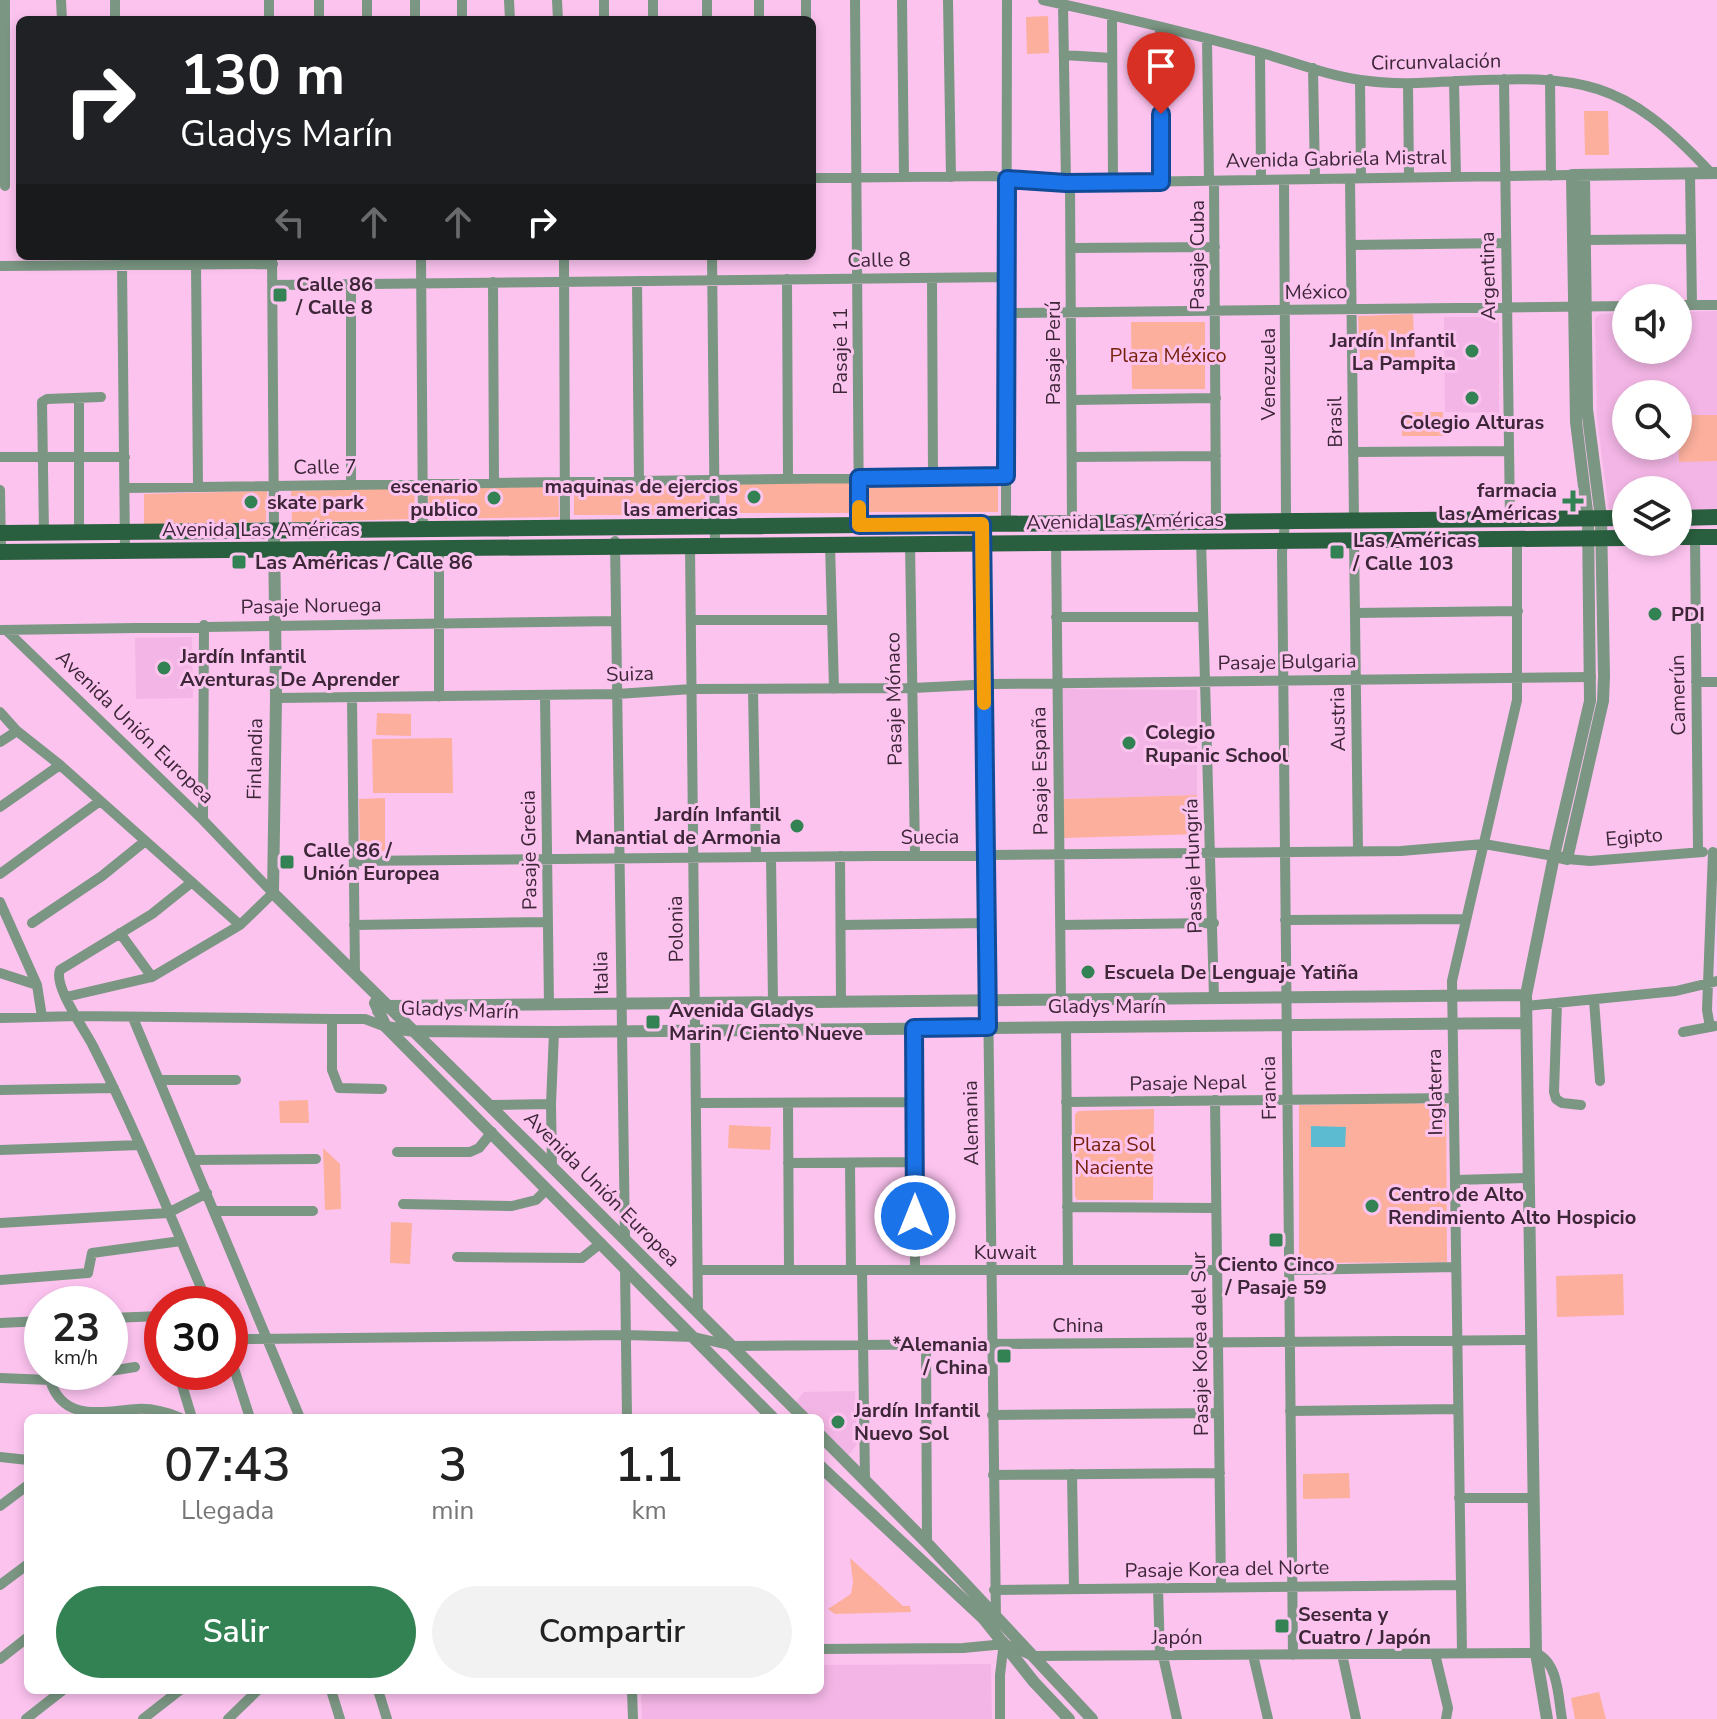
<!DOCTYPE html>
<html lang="es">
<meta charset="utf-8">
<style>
body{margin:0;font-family:"Nunito Sans",sans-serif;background:#f2f2f2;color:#222;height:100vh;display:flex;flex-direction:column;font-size:30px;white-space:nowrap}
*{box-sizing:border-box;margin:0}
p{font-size:26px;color:#767676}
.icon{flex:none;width:44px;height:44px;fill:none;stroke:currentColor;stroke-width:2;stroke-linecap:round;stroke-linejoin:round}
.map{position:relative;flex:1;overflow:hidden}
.drawer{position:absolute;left:24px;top:1414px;width:800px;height:280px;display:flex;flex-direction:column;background:#fff;border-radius:12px;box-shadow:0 4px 12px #0003}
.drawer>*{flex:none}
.top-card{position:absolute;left:16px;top:16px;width:800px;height:244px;border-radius:12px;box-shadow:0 4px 12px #0003;background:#202124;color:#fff;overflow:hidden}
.controls{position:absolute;left:1612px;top:284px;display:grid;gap:16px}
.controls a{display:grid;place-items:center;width:80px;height:80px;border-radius:50%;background:#fff;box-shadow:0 4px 12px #0003;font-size:40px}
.speed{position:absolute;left:24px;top:1286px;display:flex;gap:16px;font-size:40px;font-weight:700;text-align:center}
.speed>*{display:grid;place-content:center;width:104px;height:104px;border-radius:50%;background:#fff;box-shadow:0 4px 12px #0003;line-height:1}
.speed small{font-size:20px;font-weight:400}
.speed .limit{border:12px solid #d22;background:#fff;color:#111}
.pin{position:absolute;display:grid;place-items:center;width:68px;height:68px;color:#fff;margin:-82px -34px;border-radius:50% 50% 50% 0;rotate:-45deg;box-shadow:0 0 8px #0007}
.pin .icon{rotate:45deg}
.me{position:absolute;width:88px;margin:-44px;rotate:0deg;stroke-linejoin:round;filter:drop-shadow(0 0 6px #0008)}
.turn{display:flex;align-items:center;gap:28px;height:168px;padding:0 32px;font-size:36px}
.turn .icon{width:104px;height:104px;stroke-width:2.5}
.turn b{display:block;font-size:56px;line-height:68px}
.lanes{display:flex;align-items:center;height:76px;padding:0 32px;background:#0003;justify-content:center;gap:40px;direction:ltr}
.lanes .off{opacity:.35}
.eta{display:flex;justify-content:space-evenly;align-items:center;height:136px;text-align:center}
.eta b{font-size:48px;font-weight:600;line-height:56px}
.action{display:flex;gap:16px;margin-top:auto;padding:16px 32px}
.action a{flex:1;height:92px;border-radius:48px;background:#338253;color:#fff;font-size:32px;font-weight:600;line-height:92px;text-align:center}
.action a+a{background:#f2f2f2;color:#222}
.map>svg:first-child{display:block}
.built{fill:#f3b5e5;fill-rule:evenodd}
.green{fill:#fbaf9c}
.water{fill:#5cbbd1}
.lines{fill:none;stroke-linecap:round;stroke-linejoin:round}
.minor{stroke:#7b9683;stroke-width:10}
.tertiary{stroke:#7b9683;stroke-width:12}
.primary{stroke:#295f3e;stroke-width:16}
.route-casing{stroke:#114b97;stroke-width:20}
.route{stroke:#1a73e8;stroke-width:14}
.slow{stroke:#f59e0b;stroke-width:14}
.poi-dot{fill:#338253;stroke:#fcc3ef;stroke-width:3}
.labels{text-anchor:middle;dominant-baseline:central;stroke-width:6;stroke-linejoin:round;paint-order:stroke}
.street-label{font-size:20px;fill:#3c2638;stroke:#fcc3ef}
.poi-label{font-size:20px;font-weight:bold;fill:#3c2638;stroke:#fcc3ef;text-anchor:start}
.park-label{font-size:20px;fill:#77200b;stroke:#fcc3ef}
</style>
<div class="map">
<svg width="1717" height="1719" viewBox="0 0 1717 1719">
<rect width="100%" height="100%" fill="#fcc3ef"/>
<!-- built -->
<path class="built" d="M 1717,311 L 1717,509 L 1678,510 L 1678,490 L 1626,490 L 1626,510 L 1609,511 L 1597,418 L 1595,318 L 1600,314 L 1626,313 L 1626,350 L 1678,350 L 1678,312 ZM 1626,394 L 1678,394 L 1678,446 L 1626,446 Z
M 1444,317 L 1499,317 L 1499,413 L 1445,412 Z
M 192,637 L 193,698 L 136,699 L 135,638 Z
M 1061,689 L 1197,690 L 1197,795 L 1063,799 Z
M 855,1391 L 857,1444 L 849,1455 L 820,1427 L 820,1418 L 811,1418 L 795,1403 L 804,1392 Z
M 991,1664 L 992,1719 L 642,1719 L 641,1690 L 820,1690 L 820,1665 Z"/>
<!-- green -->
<path class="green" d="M 1048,16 L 1049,53 L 1027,54 L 1026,17 Z
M 1584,111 L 1608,111 L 1609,155 L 1585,155 Z
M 1413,314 L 1415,359 L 1360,361 L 1358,316 Z
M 1131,322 L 1205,322 L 1205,389 L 1132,389 Z
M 1401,412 L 1443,412 L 1443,436 L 1402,436 Z
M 1678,415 L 1717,415 L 1717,461 L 1679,462 Z
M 867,482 L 998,482 L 998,512 L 867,512 Z
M 726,483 L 857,483 L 857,513 L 726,513 Z
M 558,484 L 559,517 L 429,519 L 428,487 Z
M 574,485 L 705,485 L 705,515 L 574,515 Z
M 415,488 L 414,519 L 292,522 L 291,491 Z
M 267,491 L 266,522 L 144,525 L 144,494 Z
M 377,713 L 411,714 L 411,736 L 376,735 Z
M 452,738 L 453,793 L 373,793 L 372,739 Z
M 1197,795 L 1198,834 L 1064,838 L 1063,799 Z
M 385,798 L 385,851 L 360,851 L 359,799 Z
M 308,1100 L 309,1123 L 280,1123 L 279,1101 Z
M 1404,1103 L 1446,1104 L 1447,1262 L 1299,1263 L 1299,1105 Z
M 1154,1109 L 1153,1200 L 1077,1200 L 1075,1196 L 1075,1114 L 1079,1111 Z
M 729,1125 L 771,1127 L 770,1150 L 728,1148 Z
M 323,1148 L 340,1164 L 341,1209 L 325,1210 Z
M 391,1222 L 412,1223 L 410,1264 L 390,1263 Z
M 1623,1274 L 1624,1315 L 1557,1317 L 1556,1276 Z
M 1349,1473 L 1350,1498 L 1303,1499 L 1303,1474 Z
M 850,1558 L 903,1606 L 910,1606 L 911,1612 L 835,1614 L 828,1609 L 851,1594 L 853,1582 Z
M 1599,1692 L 1606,1719 L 1575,1719 L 1571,1698 Z"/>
<!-- water -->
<path class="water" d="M 1311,1126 L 1346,1127 L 1345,1147 L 1311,1147 Z"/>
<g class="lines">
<!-- minor -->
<path class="minor" d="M 61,0 L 62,20
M 115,0 L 115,20
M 269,0 L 269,20
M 319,0 L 319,20
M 367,0 L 367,20
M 415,0 L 415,20
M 462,0 L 462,20
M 509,0 L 510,20
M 557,0 L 558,20
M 604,0 L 604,20
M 653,0 L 653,20
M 707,0 L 707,20
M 759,0 L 759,20
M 806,0 L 806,20
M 855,0 L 859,525
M 902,0 L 904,177
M 948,0 L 951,177
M 1043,0 C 1114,15 1185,32 1255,51 C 1291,61 1325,75 1361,80 C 1393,85 1425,83 1458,81 C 1582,75 1623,78 1711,173
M 1063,4 L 1066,183
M 1112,16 L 1113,182
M 1160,28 L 1161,182
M 1207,39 L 1209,181
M 1260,53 L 1261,180
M 1064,55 L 1112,58
M 1313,68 L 1315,179
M 1504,79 L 1510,519
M 1550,79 L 1551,176
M 1360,80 L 1361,178
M 1454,81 L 1456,177
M 1408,84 L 1409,178
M 1690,174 L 1692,305
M 812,178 L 995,176 L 1016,181 L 1066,183 L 1572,175
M 1350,179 L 1354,520
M 1284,180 L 1286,514 L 1282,552 L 1293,1655
M 1214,181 L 1216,521
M 1070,183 L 1072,523
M 5,186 L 5,0
M 1585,240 L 1691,239
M 1351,245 L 1506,243
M 1071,248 L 1215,247
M 272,256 L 274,531
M 421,256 L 423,529
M 564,256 L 565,528
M 712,256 L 715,545
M 196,264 L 198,487
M 122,265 L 125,549
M 0,266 L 273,264
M 932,278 L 933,477
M 787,279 L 788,479
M 637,281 L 639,481
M 493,282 L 494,483
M 351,284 L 351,485
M 273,285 L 1006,277
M 1678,305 L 1717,305
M 1006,313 L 1626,306
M 1072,400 L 1216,398
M 1353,452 L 1509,451
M 0,457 L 125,457
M 1072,457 L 1216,456
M 125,488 L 1006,476
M 0,490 L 1,552
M 1006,523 L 1007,0
M 982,524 L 996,1619
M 44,533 L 42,402 L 47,399 L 101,397
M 79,533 L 79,398
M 1695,537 L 1698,852
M 1354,539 L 1358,850
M 1201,540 L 1214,998
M 615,541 L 625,1240
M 1056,542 L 1061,1000
M 910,543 L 915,855
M 830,544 L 834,689
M 690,545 L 698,1313
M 439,548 L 439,697
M 1355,613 L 1518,611
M 1056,617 L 1202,617
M 691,620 L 832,620
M 0,630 L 616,621
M 6,630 L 203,820 L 273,893 L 240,925 L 152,977 L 120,933
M 1696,682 L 1717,682
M 753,689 L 756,857
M 545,695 L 549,1005
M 352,697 L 355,974
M 276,698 L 617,694 L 692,689 L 913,688 L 994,684 L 1591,677
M 0,712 L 17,731 L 60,765 L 240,925
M 0,742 L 17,731
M 0,807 L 60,765
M 203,820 L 204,625
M 840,856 L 841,1002
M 771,857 L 773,1002
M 1567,859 L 1590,861 L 1703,852
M 354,861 L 1401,851 L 1484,844 L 1554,856
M 0,874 L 100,801
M 192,882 L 152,914 L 60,970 C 53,986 85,1030 93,1046 C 136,1130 171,1218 208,1304
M 0,902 L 37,985 L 42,1017
M 1285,920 L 1465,919
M 32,923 L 102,876 L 144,842
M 354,925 L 548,922
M 841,925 L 986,923
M 1060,925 L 1214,923
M 0,973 L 37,985
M 66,997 L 152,977
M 1594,1000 L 1600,1081
M 1557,1003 L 1554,1092 L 1556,1099 L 1562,1103 L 1581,1105
M 1526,1006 L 1676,991 L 1717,981
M 0,1018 L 78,1016 L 332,1019 L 365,1019 L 386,1027
M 133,1018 L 300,1418
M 332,1019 L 332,1070 L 339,1088 L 382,1089
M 1066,1027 L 1068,1270
M 1710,1027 L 1707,1010 L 1713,852
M 914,1028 L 915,1270
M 1683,1032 L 1715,1026
M 159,1080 L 236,1080
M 0,1090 L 114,1088
M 1215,1100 L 1221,1587
M 1066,1102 L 1454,1098
M 696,1103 L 914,1102
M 788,1103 L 789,1270
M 490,1105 L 551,1104
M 0,1150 L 140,1145
M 397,1152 L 470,1152 L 479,1148 L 492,1132
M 193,1160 L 316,1159
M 788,1163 L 914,1162
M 850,1163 L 851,1270
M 552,1167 L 551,1104 L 554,1032
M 1455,1180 L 1529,1178
M 403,1204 L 512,1206 L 536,1200 L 547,1189
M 1067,1207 L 1216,1208
M 215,1211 L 313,1211
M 0,1223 L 168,1213 L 207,1193
M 457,1257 L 582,1258 L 601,1243
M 625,1267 L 627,1418
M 698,1270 L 1217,1270
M 862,1270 L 865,1480
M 1289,1270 L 1456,1267
M 0,1280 L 88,1273 L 92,1253 L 181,1241
M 110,1318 L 162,1316
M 0,1323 L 42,1321
M 926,1344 L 927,1543
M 230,1352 L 232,1346 L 248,1339 L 626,1335 L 694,1337 L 733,1346 L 1532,1340
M 230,1356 L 250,1418
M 110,1371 L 135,1367
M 178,1372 L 192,1418
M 0,1378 L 50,1380 L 102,1372
M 50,1380 C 63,1423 103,1411 137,1409 C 151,1408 169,1413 181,1418
M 1290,1411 L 1458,1409
M 992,1415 L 1219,1413
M 0,1457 L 28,1460
M 1072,1474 L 1074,1589
M 993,1475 L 1220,1473
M 1459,1498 L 1534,1498
M 0,1506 L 28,1485
M 0,1585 L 28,1564
M 1158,1588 L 1160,1656
M 994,1590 L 1461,1585
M 820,1649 L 963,1648 L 1005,1644 L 1033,1656 L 1536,1653 C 1559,1663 1558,1698 1562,1719
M 1462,1653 L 1452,981 L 1517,700 L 1517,538
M 1342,1654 L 1356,1719
M 1435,1654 L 1448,1708 L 1446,1719
M 1253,1655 L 1268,1719
M 1163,1656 L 1177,1719
M 0,1659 L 28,1637
M 331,1690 L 340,1719
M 378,1690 L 387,1719
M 632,1690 L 633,1719
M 26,1719 L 63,1690
M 143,1719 L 180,1690
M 228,1719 L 258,1690
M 1000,1719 L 1000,1675 L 1004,1642"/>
<!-- tertiary -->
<path class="tertiary" d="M 274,531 L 276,698 L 273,893 L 552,1167 L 804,1418
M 1554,856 L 1567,859 L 1603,701 L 1604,676 L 1601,518 L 1587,409 L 1584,175
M 375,1003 L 386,1027 L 773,1418
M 378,1011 L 388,1006 L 1526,995
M 386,1027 L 414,1031 L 554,1032 L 1526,1023
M 820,1435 L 927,1543 L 1092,1719
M 820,1466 L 983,1618 L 1034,1682 L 1069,1719
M 1547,1719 L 1536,1653 L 1526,995 L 1554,856 L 1590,701 L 1588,519 L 1576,422 L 1572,175 L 1717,173"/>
<!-- primary -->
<path class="primary" d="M 1678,518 L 1717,517
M 0,533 L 1626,518
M 1678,537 L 1717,537
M 0,552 L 1626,538"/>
</g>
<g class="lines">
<!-- route casing -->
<g class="route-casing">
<path id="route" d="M 915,1216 L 914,1028 L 988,1027 L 982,524 L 859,525 L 859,478 L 1006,476 L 1007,179 L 1066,183 L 1161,182 L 1161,114"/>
</g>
<!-- route -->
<use href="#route" class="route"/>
<!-- slow -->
<path class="slow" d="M 859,507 L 859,525 L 982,524 L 984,703"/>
</g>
<!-- markers -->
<g class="poi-dot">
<rect x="272" y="287" width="16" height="16" rx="4"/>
<circle cx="1472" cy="351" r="8"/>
<circle cx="1472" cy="398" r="8"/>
<circle cx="754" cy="497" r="8"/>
<circle cx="494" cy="498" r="8"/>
<path d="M1569 489h8v8h8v8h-8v8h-8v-8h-8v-8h8z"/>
<circle cx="251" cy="502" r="8"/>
<rect x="1329" y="544" width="16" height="16" rx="4"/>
<rect x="231" y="554" width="16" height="16" rx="4"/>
<circle cx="1655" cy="614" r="8"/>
<circle cx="164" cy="668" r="8"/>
<circle cx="1129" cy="743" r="8"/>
<circle cx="797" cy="826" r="8"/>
<rect x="279" y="854" width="16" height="16" rx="4"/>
<circle cx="1088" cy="972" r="8"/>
<rect x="645" y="1014" width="16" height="16" rx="4"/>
<circle cx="1372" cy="1206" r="8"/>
<rect x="1268" y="1232" width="16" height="16" rx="4"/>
<rect x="996" y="1348" width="16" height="16" rx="4"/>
<circle cx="838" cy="1422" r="8"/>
<rect x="1274" y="1618" width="16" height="16" rx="4"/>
</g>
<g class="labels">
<!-- street labels -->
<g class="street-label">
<text transform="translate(1436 62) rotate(-1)">Circunvalación</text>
<text transform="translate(1336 159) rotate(-1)">Avenida Gabriela Mistral</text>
<text transform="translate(1197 255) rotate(-90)">Pasaje Cuba</text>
<text transform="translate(879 260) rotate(-1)">Calle 8</text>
<text transform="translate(1488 276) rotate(-91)">Argentina</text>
<text transform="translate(1316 292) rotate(-1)">México</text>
<text transform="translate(840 351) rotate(-90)">Pasaje 11</text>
<text transform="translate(1053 353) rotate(-90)">Pasaje Perú</text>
<text transform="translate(1268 374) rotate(-90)">Venezuela</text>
<text transform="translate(1335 422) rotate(-91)">Brasil</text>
<text transform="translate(325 467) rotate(-1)">Calle 7</text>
<text transform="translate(1125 521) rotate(-1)">Avenida Las Américas</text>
<text x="261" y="529">Avenida Las Américas</text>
<text transform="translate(311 606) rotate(-1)">Pasaje Noruega</text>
<text transform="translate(1287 662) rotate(-1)">Pasaje Bulgaria</text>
<text transform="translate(630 674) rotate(-2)">Suiza</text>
<text transform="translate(1678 695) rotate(-91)">Camerún</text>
<text transform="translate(894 699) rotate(-91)">Pasaje Mónaco</text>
<text transform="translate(1338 719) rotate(-91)">Austria</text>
<text transform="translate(135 727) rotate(44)">Avenida Unión Europea</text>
<text transform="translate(255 759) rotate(-89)">Finlandia</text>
<text transform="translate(1040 771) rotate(-91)">Pasaje España</text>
<text transform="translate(930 837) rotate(-1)">Suecia</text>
<text transform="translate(1634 837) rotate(-5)">Egipto</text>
<text transform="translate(529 850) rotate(-91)">Pasaje Grecia</text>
<text transform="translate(1193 866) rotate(-92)">Pasaje Hungría</text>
<text transform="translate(676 929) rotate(-91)">Polonia</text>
<text transform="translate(601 973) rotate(-91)">Italia</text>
<text x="1107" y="1006">Gladys Marín</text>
<text transform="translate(460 1010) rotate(2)">Gladys Marín</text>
<text transform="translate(1188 1083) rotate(-1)">Pasaje Nepal</text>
<text transform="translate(1269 1088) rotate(-91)">Francia</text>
<text transform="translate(1435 1092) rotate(-91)">Inglaterra</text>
<text transform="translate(971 1123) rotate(-91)">Alemania</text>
<text transform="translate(602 1189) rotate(45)">Avenida Unión Europea</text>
<text x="1005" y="1252">Kuwait</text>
<text x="1078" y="1325">China</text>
<text transform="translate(1200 1344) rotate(-91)">Pasaje Korea del Sur</text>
<text transform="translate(1227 1569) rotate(-1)">Pasaje Korea del Norte</text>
<text x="1177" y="1637">Japón</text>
</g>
<!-- poi labels -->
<g class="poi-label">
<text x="296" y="284">Calle 86<tspan x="296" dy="23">/ Calle 8</tspan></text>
<text x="1456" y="340" text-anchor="end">Jardín Infantil<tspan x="1456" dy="23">La Pampita</tspan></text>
<text x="1472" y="422" text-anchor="middle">Colegio Alturas</text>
<text x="478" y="486" text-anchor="end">escenario<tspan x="478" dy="23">publico</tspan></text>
<text x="738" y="486" text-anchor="end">maquinas de ejercios<tspan x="738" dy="23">las americas</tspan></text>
<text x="1557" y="490" text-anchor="end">farmacia<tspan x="1557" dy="23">las Américas</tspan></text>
<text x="267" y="502">skate park</text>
<text x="1353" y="540">Las Américas<tspan x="1353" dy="23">/ Calle 103</tspan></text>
<text x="255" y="562">Las Américas / Calle 86</text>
<text x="1671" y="614">PDI</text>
<text x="180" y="656">Jardín Infantil<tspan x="180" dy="23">Aventuras De Aprender</tspan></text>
<text x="1145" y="732">Colegio<tspan x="1145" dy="23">Rupanic School</tspan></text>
<text x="781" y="814" text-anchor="end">Jardín Infantil<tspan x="781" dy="23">Manantial de Armonia</tspan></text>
<text x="303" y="850">Calle 86 /<tspan x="303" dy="23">Unión Europea</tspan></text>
<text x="1104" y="972">Escuela De Lenguaje Yatiña</text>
<text x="669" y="1010">Avenida Gladys<tspan x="669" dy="23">Marin / Ciento Nueve</tspan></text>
<text x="1388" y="1194">Centro de Alto<tspan x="1388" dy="23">Rendimiento Alto Hospicio</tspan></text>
<text x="1276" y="1264" text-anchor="middle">Ciento Cinco<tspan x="1276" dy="23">/ Pasaje 59</tspan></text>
<text x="988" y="1344" text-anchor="end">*Alemania<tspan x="988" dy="23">/ China</tspan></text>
<text x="854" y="1410">Jardín Infantil<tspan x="854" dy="23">Nuevo Sol</tspan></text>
<text x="1298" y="1614">Sesenta y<tspan x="1298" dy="23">Cuatro / Japón</tspan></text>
</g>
<!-- park labels -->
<g class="park-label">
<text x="1168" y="355">Plaza México</text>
<text x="1114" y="1144">Plaza Sol<tspan x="1114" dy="23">Naciente</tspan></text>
</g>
</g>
</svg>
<div class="controls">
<a><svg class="icon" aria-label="sound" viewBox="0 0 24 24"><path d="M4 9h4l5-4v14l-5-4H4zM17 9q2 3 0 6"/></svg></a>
<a><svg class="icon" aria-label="search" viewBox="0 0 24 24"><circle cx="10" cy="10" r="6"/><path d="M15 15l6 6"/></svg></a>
<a><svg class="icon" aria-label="layers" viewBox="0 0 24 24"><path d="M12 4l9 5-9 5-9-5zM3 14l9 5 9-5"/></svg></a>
</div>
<div class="speed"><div>23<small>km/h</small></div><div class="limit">30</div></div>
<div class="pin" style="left:1161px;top:114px;background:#d93025"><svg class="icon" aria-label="arrive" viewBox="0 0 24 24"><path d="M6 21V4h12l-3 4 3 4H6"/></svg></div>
<svg class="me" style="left:915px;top:1216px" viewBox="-20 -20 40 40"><circle r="17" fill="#1a73e8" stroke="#fff" stroke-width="3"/><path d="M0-11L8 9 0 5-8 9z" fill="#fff"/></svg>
<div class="top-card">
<div class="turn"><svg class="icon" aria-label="right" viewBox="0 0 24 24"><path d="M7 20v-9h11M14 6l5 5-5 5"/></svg><div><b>130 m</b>Gladys Marín</div></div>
<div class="lanes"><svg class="icon off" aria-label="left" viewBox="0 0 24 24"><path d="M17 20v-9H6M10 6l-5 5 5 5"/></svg><svg class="icon off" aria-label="ahead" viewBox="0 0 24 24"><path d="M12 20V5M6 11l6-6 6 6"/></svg><svg class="icon off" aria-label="ahead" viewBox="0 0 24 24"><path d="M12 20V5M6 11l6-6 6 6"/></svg><svg class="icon" aria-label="right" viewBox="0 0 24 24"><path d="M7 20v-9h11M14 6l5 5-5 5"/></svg></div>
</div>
<section class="drawer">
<div class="eta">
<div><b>07:43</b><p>Llegada</p></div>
<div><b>3</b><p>min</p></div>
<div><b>1.1</b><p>km</p></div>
</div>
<div class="action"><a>Salir</a><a>Compartir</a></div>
</section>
</div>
